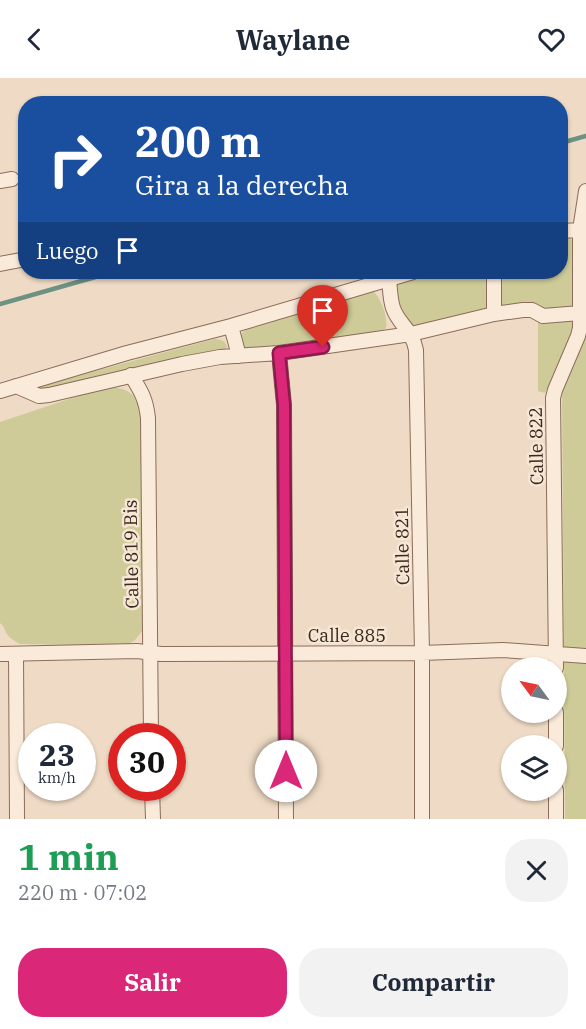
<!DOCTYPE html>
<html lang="es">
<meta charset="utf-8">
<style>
body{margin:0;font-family:"IBM Plex Serif",serif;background:#f2f2f3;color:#1f2937;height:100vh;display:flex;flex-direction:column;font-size:22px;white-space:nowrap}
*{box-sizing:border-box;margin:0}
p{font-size:20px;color:#747a83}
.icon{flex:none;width:33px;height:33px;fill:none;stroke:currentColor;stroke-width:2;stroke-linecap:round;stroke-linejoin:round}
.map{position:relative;height:741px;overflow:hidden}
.details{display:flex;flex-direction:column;background:#fff;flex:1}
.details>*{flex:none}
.hud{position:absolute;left:18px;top:18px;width:550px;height:183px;border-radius:24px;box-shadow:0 2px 4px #0004;background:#1a4fa0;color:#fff;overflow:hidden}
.needle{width:39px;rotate:303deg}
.buttons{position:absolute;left:501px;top:579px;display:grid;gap:12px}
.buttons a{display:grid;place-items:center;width:66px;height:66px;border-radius:50%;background:#fff;box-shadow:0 2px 4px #0004;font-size:30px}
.speed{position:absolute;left:18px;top:645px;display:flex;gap:12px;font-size:30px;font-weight:700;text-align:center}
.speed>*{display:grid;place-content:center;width:78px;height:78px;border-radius:50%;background:#fff;box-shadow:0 2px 4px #0004;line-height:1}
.speed small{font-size:15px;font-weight:400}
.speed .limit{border:9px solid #d22;background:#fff;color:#111}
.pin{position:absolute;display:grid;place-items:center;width:51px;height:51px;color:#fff;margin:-62px -26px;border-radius:50% 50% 50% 0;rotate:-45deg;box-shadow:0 0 6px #0007}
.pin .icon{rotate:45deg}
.me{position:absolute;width:66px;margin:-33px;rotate:0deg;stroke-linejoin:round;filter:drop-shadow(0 0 4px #0008)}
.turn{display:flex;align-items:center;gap:21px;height:126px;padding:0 18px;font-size:27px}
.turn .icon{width:78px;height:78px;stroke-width:2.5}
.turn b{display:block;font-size:42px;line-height:51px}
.then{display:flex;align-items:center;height:57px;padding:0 18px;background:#0003;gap:12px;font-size:22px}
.round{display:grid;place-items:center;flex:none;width:63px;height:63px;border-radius:24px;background:#f2f2f3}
.summary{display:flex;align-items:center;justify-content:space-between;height:102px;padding:0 18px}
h1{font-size:36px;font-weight:700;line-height:45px;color:#1e9e55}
.primary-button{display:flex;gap:12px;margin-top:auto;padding:12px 18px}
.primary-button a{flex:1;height:69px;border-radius:24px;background:#db2777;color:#fff;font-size:24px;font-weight:700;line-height:69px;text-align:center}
.primary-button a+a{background:#f2f2f3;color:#1f2937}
header{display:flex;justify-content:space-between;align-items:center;height:78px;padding:0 18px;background:#fff;font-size:27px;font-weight:700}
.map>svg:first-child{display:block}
.green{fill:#cecb98}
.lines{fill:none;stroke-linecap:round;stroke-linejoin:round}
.stream{stroke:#6d9182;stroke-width:4.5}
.street-casing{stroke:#8b6c5a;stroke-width:16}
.street{stroke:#faead9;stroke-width:14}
.route-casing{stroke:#8e194d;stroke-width:15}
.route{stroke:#db2777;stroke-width:10}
.labels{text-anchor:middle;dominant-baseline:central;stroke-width:5;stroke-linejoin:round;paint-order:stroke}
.street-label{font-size:18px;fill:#3b271f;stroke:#f6e7d5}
</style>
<header><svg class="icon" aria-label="back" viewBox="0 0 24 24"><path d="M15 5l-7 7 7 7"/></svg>Waylane<svg class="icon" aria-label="heart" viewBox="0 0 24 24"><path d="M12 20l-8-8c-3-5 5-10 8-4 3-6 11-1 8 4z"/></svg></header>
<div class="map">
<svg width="586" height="741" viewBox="0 0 586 741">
<rect width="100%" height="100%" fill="#efdbc5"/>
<!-- green -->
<path class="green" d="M 561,158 C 568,159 571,160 575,166 L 575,233 L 500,232 L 500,194 L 561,194 Z
M 431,194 L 489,194 L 490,231 L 413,252 L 402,242 L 393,204 Z
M 373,213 C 381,220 388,239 386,250 L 382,253 L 353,261 L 245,272 C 241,268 237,261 242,255 C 246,251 254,249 259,247 C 296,232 335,223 373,213 Z
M 572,243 C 574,268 555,294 545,315 L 538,313 L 538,244 Z
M 583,260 L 586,260 L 586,741 L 565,741 L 562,313 Z
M 215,261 C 222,262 225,262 227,269 L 223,275 L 51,315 L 30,311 L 158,276 Z
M 108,308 C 128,311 138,315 141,337 L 143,552 L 135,562 L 125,568 L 20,566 C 15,563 10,561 7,556 C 4,551 4,548 0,545 L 0,344 Z"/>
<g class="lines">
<!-- stream -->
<path class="stream" d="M 561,65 L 586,58
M 0,226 L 113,194"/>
<!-- street casing -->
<g class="street-casing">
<path id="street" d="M 0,103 L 12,101
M 561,153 L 580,152
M 0,186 L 26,181
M 494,194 L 494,236
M 389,201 C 390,210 390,221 393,230 C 399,247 412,251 416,272 L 422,575 L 422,741
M 231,248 L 239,278
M 279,275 L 284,327 L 286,741
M 131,297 C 141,313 146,321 148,340 L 151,658
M 16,308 L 39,318 L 49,317 L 182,286 L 220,279 L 279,275 L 411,256 L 494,236 L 523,232 L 532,232 L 543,238 L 580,235
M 0,313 L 127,275 L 231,248 L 413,194
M 0,576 L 137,573 L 161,576 L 422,575 L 503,572 L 586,578
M 16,576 L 17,741
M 556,590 L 553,320 L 555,312 L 578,258 L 580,250 L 580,152 L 586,113
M 556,634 L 556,668
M 152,710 L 153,741
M 556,712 L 556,741"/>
</g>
<!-- street -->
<use href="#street" class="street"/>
</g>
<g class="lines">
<!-- route casing -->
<g class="route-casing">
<path id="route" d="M 286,693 L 284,327 L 279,275 L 323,269"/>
</g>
<!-- route -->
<use href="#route" class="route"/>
</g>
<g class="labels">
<!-- street labels -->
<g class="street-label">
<text transform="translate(536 368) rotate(-91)">Calle 822</text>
<text transform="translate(402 468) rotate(-91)">Calle 821</text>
<text transform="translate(131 476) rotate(-91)">Calle 819 Bis</text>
<text x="347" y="557">Calle 885</text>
</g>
</g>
</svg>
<div class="buttons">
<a><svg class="needle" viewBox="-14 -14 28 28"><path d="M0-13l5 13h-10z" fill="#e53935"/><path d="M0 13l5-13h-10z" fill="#747a83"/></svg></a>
<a><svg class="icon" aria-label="layers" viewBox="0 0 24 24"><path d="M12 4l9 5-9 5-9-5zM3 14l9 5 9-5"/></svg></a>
</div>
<div class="speed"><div>23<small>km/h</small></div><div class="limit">30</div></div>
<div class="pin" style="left:323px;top:269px;background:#d93025"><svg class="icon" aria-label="arrive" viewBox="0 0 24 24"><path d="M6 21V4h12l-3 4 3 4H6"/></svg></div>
<svg class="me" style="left:286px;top:693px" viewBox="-20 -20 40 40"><circle r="19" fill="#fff"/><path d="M0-13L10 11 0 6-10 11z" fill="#db2777"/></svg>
<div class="hud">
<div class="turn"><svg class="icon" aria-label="right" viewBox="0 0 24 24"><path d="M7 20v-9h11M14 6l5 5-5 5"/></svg><div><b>200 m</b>Gira a la derecha</div></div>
<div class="then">Luego<svg class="icon" aria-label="arrive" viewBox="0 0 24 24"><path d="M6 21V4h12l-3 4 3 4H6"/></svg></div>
</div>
</div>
<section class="details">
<div class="summary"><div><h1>1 min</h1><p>220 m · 07:02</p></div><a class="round"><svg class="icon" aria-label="close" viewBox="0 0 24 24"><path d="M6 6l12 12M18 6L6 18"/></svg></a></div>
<div class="primary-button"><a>Salir</a><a>Compartir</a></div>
</section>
